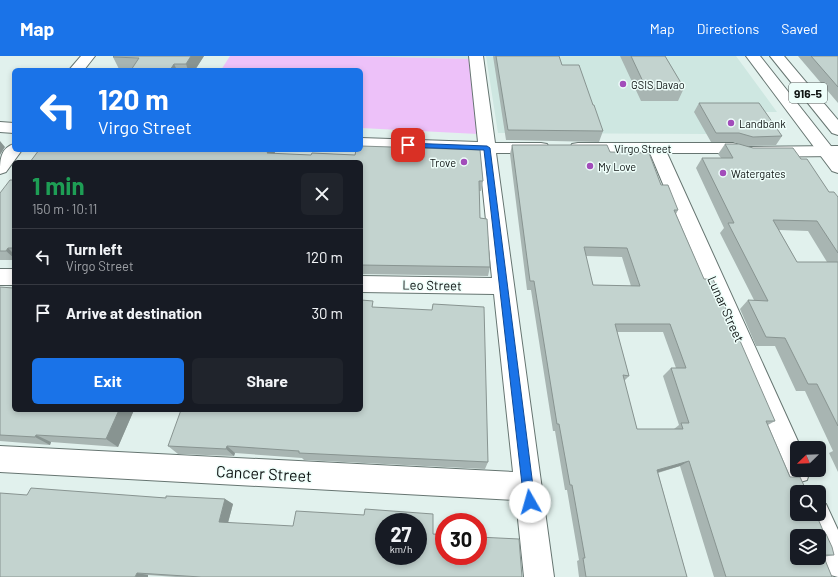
<!DOCTYPE html>
<meta charset="utf-8">
<style>
body{margin:0;font-family:Barlow,sans-serif;background:#20242c;color:#f1f3f6;height:100vh;display:flex;flex-direction:column;font-size:15px;white-space:nowrap}
*{box-sizing:border-box;margin:0}
p{font-size:13px;color:#9ea1a6}
.icon{flex:none;width:22px;height:22px;fill:none;stroke:currentColor;stroke-width:2;stroke-linecap:round;stroke-linejoin:round}
.map{position:relative;flex:1;overflow:hidden}
.details{position:absolute;left:12px;top:104px;width:351px;height:252px;display:flex;flex-direction:column;background:#171b24;border-radius:6px;box-shadow:0 2px 6px #0003}
.details>*{flex:none}
.top-card{position:absolute;left:12px;top:12px;width:351px;height:84px;border-radius:6px;box-shadow:0 2px 6px #0003;background:#1a73e8;color:#fff;overflow:hidden}
.needle{width:26px;rotate:247deg}
.buttons{position:absolute;left:790px;top:385px;display:grid;gap:8px}
.buttons a{display:grid;place-items:center;width:36px;height:36px;border-radius:6px;background:#171b24;box-shadow:0 2px 6px #0003;font-size:20px}
.speed{position:absolute;left:375px;top:457px;display:flex;gap:8px;font-size:20px;font-weight:700;text-align:center}
.speed>*{display:grid;place-content:center;width:52px;height:52px;border-radius:50%;background:#171b24;box-shadow:0 2px 6px #0003;line-height:1}
.speed small{font-size:10px;font-weight:400}
.speed .limit{border:6px solid #d22;background:#fff;color:#111}
.pin{position:absolute;display:grid;place-items:center;width:34px;height:34px;color:#fff;margin:-17px;border-radius:8px;box-shadow:0 2px 6px #0006}
.me{position:absolute;width:44px;margin:-22px;rotate:353deg;stroke-linejoin:round;filter:drop-shadow(0 0 3px #0008)}
.turn{display:flex;align-items:center;gap:14px;height:84px;padding:0 20px;font-size:18px}
.turn .icon{width:52px;height:52px;stroke-width:2.5}
.turn b{display:block;font-size:28px;line-height:34px}
.round{display:grid;place-items:center;flex:none;width:42px;height:42px;border-radius:6px;background:#20242c}
.summary{display:flex;align-items:center;justify-content:space-between;height:68px;padding:0 20px}
h1{font-size:24px;font-weight:700;line-height:30px;color:#1e9e55}
.primary-button{display:flex;gap:8px;margin-top:auto;padding:8px 20px}
.primary-button a{flex:1;height:46px;border-radius:6px;background:#1a73e8;color:#fff;font-size:16px;font-weight:700;line-height:46px;text-align:center}
.primary-button a+a{background:#20242c;color:#f1f3f6}
ul{padding:0;list-style:none}
li{display:flex;align-items:center;gap:12px;height:56px;padding:0 20px;border-top:1px solid #363941}
li div{flex:1}
li b{display:block;font-size:15px}
li em{font-style:normal}
header{display:flex;align-items:center;gap:24px;box-sizing:border-box;height:56px;padding:0 20px;background:#1a73e8;color:#fff}
header strong{font-size:19px}
nav{display:flex;gap:22px;margin-inline-start:auto;font-size:14px}
.map>svg:first-child{display:block}
.built{fill:#cee7e1}
.green{fill:#edc1f9}
.lines{fill:none;stroke-linecap:round;stroke-linejoin:round}
.minor-casing{stroke:#667571;stroke-width:2}
.primary-casing{stroke:#667571;stroke-width:2}
.minor{fill:#fff;fill-rule:evenodd}
.primary{fill:#fff;fill-rule:evenodd}
.wall{fill:#a8b5b2;fill-rule:evenodd}
.shaded-wall{fill:#889491}
.building{fill:#c3d3cf;stroke:#889491;fill-rule:evenodd}
.route{fill:#1a73e8;stroke:#114b97}
.poi-dot{fill:#a24cba;stroke:#eefefa;stroke-width:1.5}
.labels{text-anchor:middle;dominant-baseline:central;stroke-width:3;stroke-linejoin:round;paint-order:stroke}
.far-poi-label{font-size:11px;fill:#0f1413;stroke:#eefefa;text-anchor:start}
.far-street-label{font-size:11px;fill:#0f1413;stroke:#eefefa}
.shield{fill:#eefefa;stroke:#525a58;stroke-width:1}
.shield-label{font-size:12px;font-weight:bold;fill:#0f1413}
.street-label{font-size:13px;fill:#0f1413;stroke:#eefefa}
.near-street-label{font-size:16px;fill:#0f1413;stroke:#eefefa}
</style>
<header>
<strong>Map</strong>
<nav><a>Map</a><a>Directions</a><a>Saved</a></nav>
</header>
<div class="map">
<svg width="838" height="521" viewBox="0 0 838 521">
<rect width="100%" height="100%" fill="#e1f1ed"/>
<!-- built -->
<path class="built" d="M 351,0 L 472,0 L 472,3 Z
M 486,0 L 736,0 L 777,56 L 695,56 L 707,78 L 498,77 Z"/>
<!-- green -->
<path class="green" d="M 230,0 L 351,0 L 472,3 L 478,78 L 361,72 L 361,14 L 221,14 Z"/>
<g class="lines">
<!-- minor casing -->
<g class="minor-casing">
<path id="minor" d="M 81,0 L 95,0 L 84,14 L 69,14 Z
M 469,0 L 483,0 L 495,87 L 541,87 L 547,88 L 549,92 L 547,96 L 541,97 L 496,97 L 554,521 L 524,521 L 516,444 L 0,416 L 0,390 L 513,416 L 494,238 L 361,236 L 361,220 L 492,222 L 479,97 L 361,92 L 361,82 L 478,86 Z
M 0,66 L 14,67 L 14,77 L 0,76 Z
M 578,87 L 733,87 L 747,91 L 838,90 L 838,100 L 746,101 L 732,97 L 667,97 L 801,392 L 797,392 L 797,414 L 810,414 L 807,424 L 797,427 L 787,424 L 650,97 L 578,97 L 572,96 L 570,92 L 572,88 Z
M 14,88 L 14,94 L 22,94 L 6,116 L 0,118 C 0,105 0,92 14,88 Z
M 0,213 L 14,213 L 14,229 L 0,229 Z
M 819,445 L 826,448 L 838,474 L 838,521 L 827,518 L 819,498 L 819,480 L 811,480 L 802,458 L 819,458 Z"/>
</g>
<!-- primary casing -->
<g class="primary-casing">
<path id="primary" d="M 746,0 L 760,0 L 838,99 L 838,117 L 832,115 Z
M 770,0 L 784,0 L 838,64 L 838,79 L 832,77 Z"/>
</g>
<!-- minor -->
<use href="#minor" class="minor"/>
<!-- primary -->
<use href="#primary" class="primary"/>
</g>
<!-- wall -->
<path class="wall" d="M 114,0 L 204,0 L 195,14 L 131,14 L 131,13 L 119,13 L 113,1 Z
M 493,0 L 559,0 L 562,9 L 593,49 L 603,75 L 599,86 L 506,84 Z
M 620,0 L 665,0 L 684,32 L 678,45 L 641,45 Z
M 798,0 L 838,0 L 838,47 Z
M 699,47 L 782,80 L 776,89 L 747,90 L 733,86 L 711,86 L 694,56 Z
M 725,88 L 753,92 L 801,103 L 829,136 L 838,141 L 838,416 L 829,397 L 833,395 L 805,335 L 796,335 L 775,290 L 756,290 L 740,253 L 748,244 L 754,244 L 720,177 L 724,172 L 696,112 L 702,102 L 721,102 L 718,98 ZM 779,174 L 808,175 L 827,206 L 797,206 Z
M 512,89 L 610,96 L 661,129 L 678,154 L 676,158 L 704,223 L 775,365 L 768,369 L 797,436 L 834,499 L 823,501 L 832,521 L 714,521 L 680,410 L 658,417 L 687,521 L 579,521 L 577,505 L 579,504 L 567,434 L 565,434 L 555,375 L 553,375 L 531,234 L 527,234 L 510,98 ZM 586,200 L 622,201 L 631,230 L 593,229 ZM 617,276 L 663,276 L 676,312 L 671,312 L 663,320 L 679,369 L 674,373 L 637,373 L 624,325 L 629,320 Z
M 361,90 L 480,94 L 483,125 L 481,135 L 479,135 L 480,162 L 487,163 L 490,211 L 488,220 L 361,218 L 361,106 L 30,106 L 39,94 L 206,94 L 237,95 L 237,94 L 274,94 L 275,96 L 274,98 L 311,99 L 312,97 L 355,99 L 356,94 L 361,94 Z
M 14,124 L 14,204 L 0,204 L 0,137 Z
M 0,231 L 13,232 L 134,354 L 118,391 L 51,386 L 50,389 L 0,385 Z
M 374,251 L 488,406 L 485,413 L 304,404 L 302,402 L 235,397 L 234,400 L 178,398 L 168,390 Z
M 27,439 L 225,443 L 233,448 L 228,467 L 433,478 L 522,521 L 176,521 L 148,519 L 0,521 Z"/>
<!-- shaded-wall -->
<path class="shaded-wall" d="M 191,0 L 204,0 L 195,14 L 188,14 L 186,8 Z
M 174,8 L 177,14 L 170,14 Z
M 0,85 L 5,91 L 0,99 Z
M 269,94 L 274,94 L 275,96 L 271,106 L 267,97 Z
M 8,192 L 14,198 L 14,202 L 6,195 Z
M 119,354 L 134,354 L 118,391 L 106,383 Z
M 36,379 L 51,386 L 50,389 L 35,381 Z
M 227,390 L 235,397 L 234,400 L 226,393 Z
M 689,405 L 680,410 L 649,419 L 657,414 Z
M 225,443 L 233,448 L 227,470 L 219,466 Z
M 137,517 L 148,519 L 148,521 L 135,521 Z"/>
<!-- building -->
<path class="building" d="M 114,0 L 191,0 L 186,8 L 174,8 L 170,14 L 131,14 L 139,2 L 113,1 Z
M 496,0 L 559,0 L 562,9 L 579,9 L 593,49 L 594,49 L 603,75 L 508,74 Z
M 631,0 L 665,0 L 684,32 L 646,32 Z
M 811,0 L 838,0 L 838,31 Z
M 699,47 L 759,47 L 782,80 L 753,81 L 739,77 L 716,77 Z
M 725,88 L 739,88 L 753,92 L 793,92 L 801,103 L 807,103 L 829,136 L 834,136 L 838,141 L 838,197 L 817,165 L 773,164 L 797,206 L 838,206 L 838,370 L 817,328 L 808,328 L 785,282 L 766,281 L 748,244 L 768,245 L 728,167 L 734,167 L 702,102 L 733,102 Z
M 512,89 L 607,89 L 610,96 L 649,97 L 661,129 L 668,129 L 678,154 L 674,154 L 704,223 L 713,223 L 775,365 L 766,365 L 790,421 L 800,421 L 807,436 L 797,436 L 797,458 L 816,458 L 824,477 L 826,478 L 832,491 L 834,499 L 823,499 L 832,521 L 726,521 L 689,405 L 657,414 L 687,521 L 586,521 L 583,502 L 585,502 L 572,429 L 570,429 L 559,368 L 557,368 L 534,225 L 530,225 ZM 584,191 L 627,192 L 640,230 L 593,229 ZM 615,268 L 670,268 L 686,312 L 671,312 L 689,367 L 681,367 L 683,373 L 637,373 L 623,319 L 629,320 ZM 797,480 L 819,480 L 819,502 L 797,502 Z
M 361,90 L 480,94 L 483,125 L 479,125 L 480,162 L 487,163 L 490,211 L 361,209 L 361,106 L 30,106 L 39,94 L 207,94 L 237,95 L 237,94 L 269,94 L 267,97 L 311,99 L 312,97 L 355,99 L 356,94 L 361,94 Z
M 10,124 L 14,124 L 14,192 L 8,192 L 6,195 L 0,195 L 0,137 Z
M 14,230 L 14,354 L 119,354 L 106,383 L 36,379 L 35,381 L 0,379 L 0,231 L 13,232 Z
M 361,244 L 373,245 L 372,251 L 432,254 L 433,248 L 484,251 L 488,406 L 299,397 L 299,395 L 227,390 L 226,393 L 168,390 L 181,354 L 361,354 Z
M 31,432 L 166,442 L 166,440 L 225,443 L 219,466 L 293,470 L 296,455 L 364,459 L 365,453 L 433,458 L 433,478 L 444,479 L 444,500 L 478,500 L 478,481 L 519,483 L 522,521 L 201,521 L 137,517 L 135,521 L 0,521 L 0,437 L 27,439 ZM 384,466 L 418,466 L 418,500 L 384,500 Z"/>
<!-- route -->
<path class="route" d="M 406,87 L 487,90 L 490,92 L 535,446 L 534,450 L 530,452 L 526,450 L 524,446 L 484,94 L 408,91 L 406,90 Z"/>
<!-- markers -->
<g class="poi-dot">
<circle cx="623" cy="28" r="4"/>
<circle cx="731" cy="67" r="4"/>
<circle cx="464" cy="106" r="4"/>
<circle cx="590" cy="110" r="4"/>
<circle cx="723" cy="117" r="4"/>
</g>
<g class="labels">
<!-- far-poi labels -->
<g class="far-poi-label">
<text x="631" y="28">GSIS Davao</text>
<text x="739" y="67">Landbank</text>
<text x="456" y="106" text-anchor="end">Trove</text>
<text x="598" y="110">My Love</text>
<text x="731" y="117">Watergates</text>
</g>
<!-- far-street labels -->
<g class="far-street-label">
<text x="643" y="92">Virgo Street</text>
</g>
<!-- shield labels -->
<rect class="shield" x="789" y="27" width="38" height="20" rx="3"/>
<g class="shield-label">
<text x="808" y="37">916-5</text>
</g>
<!-- street labels -->
<g class="street-label">
<text transform="translate(432 229) rotate(1)">Leo Street</text>
<text transform="translate(726 253) rotate(66)">Lunar Street</text>
</g>
<!-- near-street labels -->
<g class="near-street-label">
<text transform="translate(264 417) rotate(3)">Cancer Street</text>
</g>
</g>
</svg>
<div class="buttons">
<a><svg class="needle" viewBox="-14 -14 28 28"><path d="M0-13l5 13h-10z" fill="#e53935"/><path d="M0 13l5-13h-10z" fill="#9ea1a6"/></svg></a>
<a><svg class="icon" aria-label="search" viewBox="0 0 24 24"><circle cx="10" cy="10" r="6"/><path d="M15 15l6 6"/></svg></a>
<a><svg class="icon" aria-label="layers" viewBox="0 0 24 24"><path d="M12 4l9 5-9 5-9-5zM3 14l9 5 9-5"/></svg></a>
</div>
<div class="speed"><div>27<small>km/h</small></div><div class="limit">30</div></div>
<div class="pin" style="left:408px;top:89px;background:#d93025"><svg class="icon" aria-label="arrive" viewBox="0 0 24 24"><path d="M6 21V4h12l-3 4 3 4H6"/></svg></div>
<svg class="me" style="left:530px;top:446px" viewBox="-20 -20 40 40"><circle r="19" fill="#fff"/><path d="M0-13L10 11 0 6-10 11z" fill="#1a73e8"/></svg>
<div class="top-card">
<div class="turn"><svg class="icon" aria-label="left" viewBox="0 0 24 24"><path d="M17 20v-9H6M10 6l-5 5 5 5"/></svg><div><b>120 m</b>Virgo Street</div></div>
</div>
<section class="details">
<div class="summary"><div><h1>1 min</h1><p>150 m · 10:11</p></div><a class="round"><svg class="icon" aria-label="close" viewBox="0 0 24 24"><path d="M6 6l12 12M18 6L6 18"/></svg></a></div>
<ul>
<li><svg class="icon" aria-label="left" viewBox="0 0 24 24"><path d="M17 20v-9H6M10 6l-5 5 5 5"/></svg><div><b>Turn left</b><p>Virgo Street</p></div><em>120 m</em></li>
<li><svg class="icon" aria-label="arrive" viewBox="0 0 24 24"><path d="M6 21V4h12l-3 4 3 4H6"/></svg><div><b>Arrive at destination</b></div><em>30 m</em></li>
</ul>
<div class="primary-button"><a>Exit</a><a>Share</a></div>
</section>
</div>
